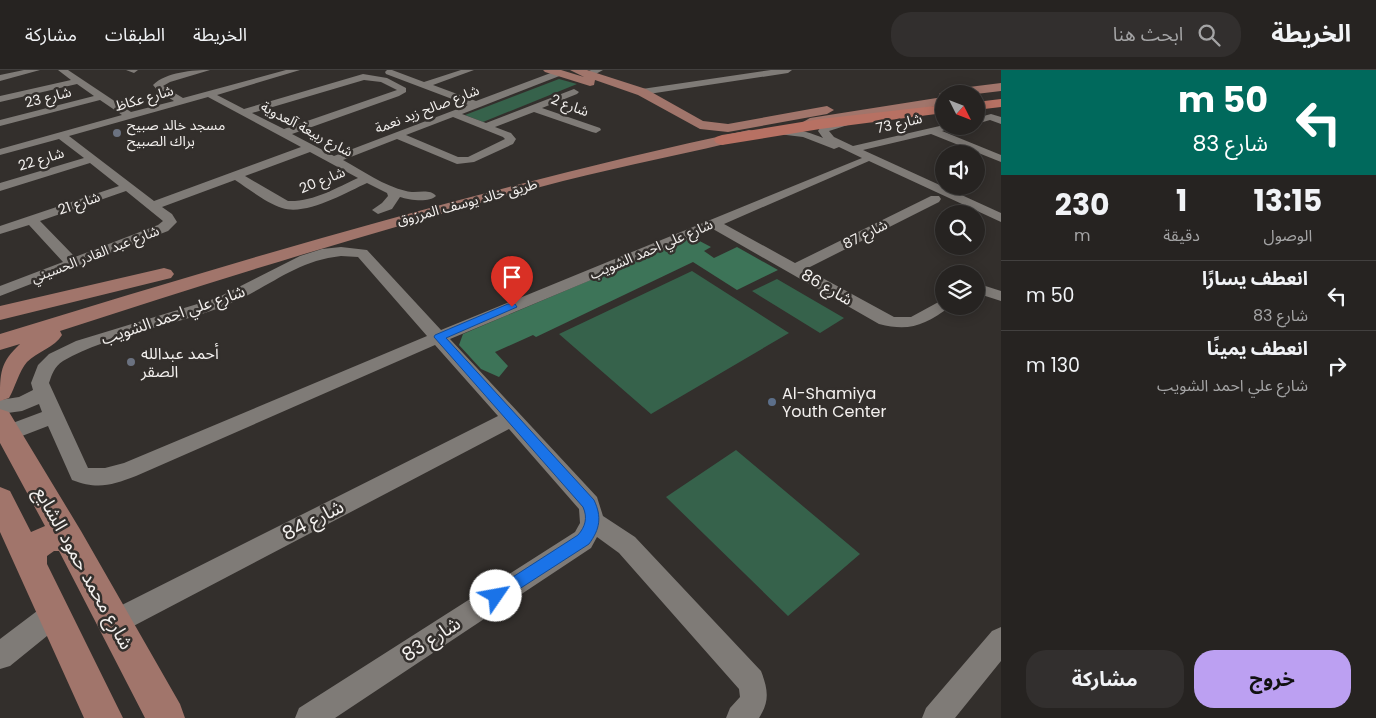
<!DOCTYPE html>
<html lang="ar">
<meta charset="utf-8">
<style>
body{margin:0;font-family:Poppins,"Noto Sans Arabic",sans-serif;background:#322f2e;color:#f1f3f6;direction:rtl;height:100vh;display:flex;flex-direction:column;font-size:19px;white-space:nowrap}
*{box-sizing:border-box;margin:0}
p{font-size:16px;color:#a4a4a5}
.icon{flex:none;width:28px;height:28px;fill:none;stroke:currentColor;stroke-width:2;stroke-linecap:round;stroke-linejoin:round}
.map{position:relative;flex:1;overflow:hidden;direction:ltr}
.sheet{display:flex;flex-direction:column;background:#262321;width:375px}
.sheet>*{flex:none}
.guide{background:#00695c;color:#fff;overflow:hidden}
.needle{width:32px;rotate:132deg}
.fabs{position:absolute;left:935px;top:15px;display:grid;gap:10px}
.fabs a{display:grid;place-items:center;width:50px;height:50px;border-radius:50%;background:#262321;box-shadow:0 2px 12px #0003,0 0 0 1px #42403f;font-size:25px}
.pin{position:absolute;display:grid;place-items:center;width:42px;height:42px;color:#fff;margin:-51px -21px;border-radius:50% 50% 50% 0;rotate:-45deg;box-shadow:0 0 5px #0007}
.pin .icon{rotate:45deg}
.me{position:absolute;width:55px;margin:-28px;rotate:57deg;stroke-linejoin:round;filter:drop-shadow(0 0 4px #0008)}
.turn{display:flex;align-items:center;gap:18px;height:105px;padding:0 25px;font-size:22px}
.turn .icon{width:65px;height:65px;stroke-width:2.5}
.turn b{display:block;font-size:35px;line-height:42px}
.eta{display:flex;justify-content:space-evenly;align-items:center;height:85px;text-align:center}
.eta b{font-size:30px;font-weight:700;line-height:35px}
.button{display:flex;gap:10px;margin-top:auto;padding:10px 25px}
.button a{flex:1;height:58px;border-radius:20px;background:#bca0f2;color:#111;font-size:20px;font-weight:700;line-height:58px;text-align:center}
.button a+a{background:#322f2e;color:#f1f3f6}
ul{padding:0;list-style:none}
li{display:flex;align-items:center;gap:15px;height:70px;padding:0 25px;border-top:1px solid #42403f}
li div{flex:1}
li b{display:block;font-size:19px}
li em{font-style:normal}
header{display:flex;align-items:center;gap:30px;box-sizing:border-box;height:70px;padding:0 25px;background:#262321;border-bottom:1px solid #42403f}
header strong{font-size:24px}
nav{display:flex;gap:28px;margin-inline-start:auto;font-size:18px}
.search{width:350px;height:45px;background:#322f2e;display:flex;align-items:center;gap:12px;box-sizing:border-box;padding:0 18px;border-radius:20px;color:#a4a4a5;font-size:19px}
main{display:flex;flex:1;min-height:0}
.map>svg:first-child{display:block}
.green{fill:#36624b}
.forest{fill:#3d7458}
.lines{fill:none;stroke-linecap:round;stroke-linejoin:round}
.minor{fill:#7f7b77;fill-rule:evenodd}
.major{fill:#a1756b;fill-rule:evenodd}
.highway{fill:#b77163;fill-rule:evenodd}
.route{fill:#1a73e8;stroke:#114b97}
.worship-dot{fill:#6b7280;stroke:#332f2c;stroke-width:2}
.service-dot{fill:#5c6f8a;stroke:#332f2c;stroke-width:2}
.labels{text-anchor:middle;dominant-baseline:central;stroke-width:5;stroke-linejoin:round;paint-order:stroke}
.far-street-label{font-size:14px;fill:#f3f0ee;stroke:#332f2c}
.far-poi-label{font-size:14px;fill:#f3f0ee;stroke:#332f2c;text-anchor:start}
.street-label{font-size:16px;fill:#f3f0ee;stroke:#332f2c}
.poi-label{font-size:16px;fill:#f3f0ee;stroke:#332f2c;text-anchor:start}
.near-street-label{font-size:19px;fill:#f3f0ee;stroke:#332f2c}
</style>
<header>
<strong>الخريطة</strong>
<div class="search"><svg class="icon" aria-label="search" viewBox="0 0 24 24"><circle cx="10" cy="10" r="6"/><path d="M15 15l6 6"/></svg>ابحث هنا</div>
<nav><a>الخريطة</a><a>الطبقات</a><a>مشاركة</a></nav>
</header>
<main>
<section class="sheet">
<div class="guide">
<div class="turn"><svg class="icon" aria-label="left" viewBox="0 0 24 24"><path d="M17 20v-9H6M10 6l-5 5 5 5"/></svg><div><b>50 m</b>شارع 83</div></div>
</div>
<div class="eta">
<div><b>13:15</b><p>الوصول</p></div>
<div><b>1</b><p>دقيقة</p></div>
<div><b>230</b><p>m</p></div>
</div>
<ul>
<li><svg class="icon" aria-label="left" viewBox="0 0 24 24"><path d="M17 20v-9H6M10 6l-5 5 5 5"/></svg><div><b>انعطف يسارًا</b><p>شارع 83</p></div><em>50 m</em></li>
<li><svg class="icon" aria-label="right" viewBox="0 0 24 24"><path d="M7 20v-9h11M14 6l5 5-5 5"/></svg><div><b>انعطف يمينًا</b><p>شارع علي احمد الشويب</p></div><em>130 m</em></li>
</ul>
<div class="button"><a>خروج</a><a>مشاركة</a></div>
</section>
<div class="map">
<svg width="1001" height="648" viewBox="0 0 1001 648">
<rect width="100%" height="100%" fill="#332f2c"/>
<!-- green -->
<path class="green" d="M 559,9 L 577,14 L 483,52 L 465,45 Z
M 692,201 L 789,263 L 651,344 L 559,264 Z
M 777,209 L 844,248 L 820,263 L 752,221 Z
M 736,380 L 860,484 L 788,546 L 666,427 Z"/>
<!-- forest -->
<path class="forest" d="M 692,167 L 711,177 L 704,181 L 714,188 L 737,177 L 778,200 L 737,220 L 693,192 L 536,267 L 533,265 L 495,282 L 508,296 L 499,307 L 481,299 L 459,275 L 463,264 Z"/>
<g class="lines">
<!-- minor -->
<path class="minor" d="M 24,0 L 40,0 L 0,11 L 0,5 Z
M 58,0 L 68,0 L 131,42 L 174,31 L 157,20 L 153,15 C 166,2 193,0 210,0 L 170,12 L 163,16 L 183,28 L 286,0 L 300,0 L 217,25 L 244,39 L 363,4 L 387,8 L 406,18 L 406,22 L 399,26 L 292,64 L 334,86 L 468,35 L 386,4 L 385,2 L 387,0 L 392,0 L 424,12 L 461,0 L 474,0 L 433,15 L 476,31 L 556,1 L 562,1 L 562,5 L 462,44 L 486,53 L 574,19 L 579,22 L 577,24 L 542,38 L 600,58 L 601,60 L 596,63 L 592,62 L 534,42 L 495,57 L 511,63 L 516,69 L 513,74 L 474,92 L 457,94 L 397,69 L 343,90 C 363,101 384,116 406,121 C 416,124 430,118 436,126 C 429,133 409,130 400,127 L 392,139 L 378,144 L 372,140 L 382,133 L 388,126 L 387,123 L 367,113 C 345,123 306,146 282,138 C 266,133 249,119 235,110 L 162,137 L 172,144 L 177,152 L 168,161 L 0,226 L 0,216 L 63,192 L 29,155 L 0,164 L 0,156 L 119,116 L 90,93 L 0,121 L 0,113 L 84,88 L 59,69 L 0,85 L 0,79 L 122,45 L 100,30 L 0,56 L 0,50 L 94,26 L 77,14 L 0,32 L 0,26 L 71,10 ZM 364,10 L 381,12 L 397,20 L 284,59 L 252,43 ZM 208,27 L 301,77 L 154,131 L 69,66 ZM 453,47 L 503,67 L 505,69 L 468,87 L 458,87 L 406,65 ZM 310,82 L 358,108 C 336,118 313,132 288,131 L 245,106 ZM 126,121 L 163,151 L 158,155 L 75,187 L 40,151 Z
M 126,0 L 138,0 L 134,3 Z
M 591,0 L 603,0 L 592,6 L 586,6 L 586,2 Z
M 771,0 L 792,0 L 788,3 L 642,25 L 637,22 L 642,19 Z
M 991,44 L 1001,47 L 1001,54 L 990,50 L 976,54 L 976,48 Z
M 847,49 L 852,52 L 851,54 L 829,61 L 834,67 L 853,76 L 944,55 L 957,56 L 942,61 L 1001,85 L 1001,92 L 931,64 L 863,80 L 1001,143 L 1001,152 L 869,91 L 724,154 L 795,193 L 931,126 L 939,126 L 941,129 L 939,132 L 806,199 L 894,247 L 911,247 L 944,229 L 944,236 L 950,237 C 924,255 910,262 879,254 L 713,159 L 450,269 L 597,427 L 603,446 L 635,467 L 761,601 C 768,619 770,631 759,648 L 726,648 L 730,638 L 740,627 L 739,619 L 619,483 L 597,467 L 591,478 L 335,648 L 295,648 L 299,638 L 575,462 L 580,453 L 579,439 L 509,359 L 124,561 L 115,565 L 106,561 L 102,552 L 106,543 L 498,346 L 435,275 L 136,406 C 112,415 98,420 72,410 L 48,356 L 9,371 L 2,369 L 0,365 L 2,357 L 42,342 L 39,334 L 22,341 L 0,344 L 0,330 L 19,327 L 33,320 L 31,313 L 38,295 L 49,284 L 76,271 L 217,228 L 300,186 L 322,179 L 341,177 L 367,180 L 441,260 L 862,88 L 839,77 L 834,79 L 803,67 L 778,64 L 773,61 C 782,53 812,63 823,68 L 818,61 L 822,55 ZM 341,186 L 358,187 L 427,266 L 124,393 L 105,398 L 88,398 L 49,313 C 52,304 54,297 63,291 C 111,263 178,256 229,234 C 270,217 295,191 341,186 Z
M 976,213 L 1001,221 L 1001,231 L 976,223 Z
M 54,531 L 63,535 L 67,544 L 63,553 L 10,596 L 0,599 L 0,569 L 45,535 Z
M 1001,557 L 1001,591 L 955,648 L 922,648 L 926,638 L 992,561 Z"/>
<!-- major -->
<path class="major" d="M 543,0 L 561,0 L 584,7 L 570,0 L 587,0 L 646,19 L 703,51 L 728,54 L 827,36 L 834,40 L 827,44 L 728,62 L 700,59 L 638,25 L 595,10 L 594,15 L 590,16 L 545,2 Z
M 1001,13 L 1001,21 L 976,24 L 944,24 L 944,35 L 810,56 L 803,52 L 810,48 L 943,27 L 939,24 L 945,20 Z
M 749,60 L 754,61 L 756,64 L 754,67 C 690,83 626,95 563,111 C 393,155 226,207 60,261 L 62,265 C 55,277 37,282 27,292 C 19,301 15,318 9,328 L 0,331 C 0,302 0,293 20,274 L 0,280 L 0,264 C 248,188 495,114 749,60 Z
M 164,198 L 171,200 L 174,204 L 171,208 L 0,250 L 0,236 Z
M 0,339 L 9,342 L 81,461 L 180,634 L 185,648 L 145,648 L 59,481 L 54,481 L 47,486 L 47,494 L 123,648 L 84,648 L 0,462 L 0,417 L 10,421 L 31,462 L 45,456 L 0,373 Z"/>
<!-- highway -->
<path class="highway" d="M 1001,29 L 1001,37 L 976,40 L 976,32 Z
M 944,35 L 944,43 L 820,59 L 722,75 L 716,73 L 714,70 L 716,67 L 722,65 L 820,49 Z"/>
</g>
<!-- route -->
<path class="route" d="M 508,234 L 515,234 L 517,237 L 446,268 L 594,430 C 602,447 600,459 589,474 L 496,534 L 491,532 L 489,526 L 491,521 L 578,465 C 585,457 588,448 583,437 L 434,267 L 435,265 Z"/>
<!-- markers -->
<g class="worship-dot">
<circle cx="117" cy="63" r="5"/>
<circle cx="131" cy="292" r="5"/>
</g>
<circle class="service-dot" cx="772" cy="332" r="5"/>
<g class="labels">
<!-- far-street labels -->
<g class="far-street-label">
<text transform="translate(48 27) rotate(-14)">شارع 23</text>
<text transform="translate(144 28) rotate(-16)">شارع عكاظ</text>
<text transform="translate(570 35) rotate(20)">شارع 2</text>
<text transform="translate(427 39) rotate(-21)">شارع صالح زيد نعمة</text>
<text transform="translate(899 53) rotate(-13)">شارع 73</text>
<text transform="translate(307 59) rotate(28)">شارع ربيعة آلعدوية</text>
<text transform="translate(41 89) rotate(-17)">شارع 22</text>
<text transform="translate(322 110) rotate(-22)">شارع 20</text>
<text transform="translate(467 132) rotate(-15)">طريق خالد يوسف المرزوق</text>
<text transform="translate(79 133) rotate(-19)">شارع 21</text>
<text transform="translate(865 164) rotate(-27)">شارع 87</text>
<text transform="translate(651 179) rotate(-23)">شارع علي احمد الشويب</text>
<text transform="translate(95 184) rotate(-21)">شارع عبد القادر الحسيني</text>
</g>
<!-- far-poi labels -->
<g class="far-poi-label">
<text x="127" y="55">مسجد خالد صبيح<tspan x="127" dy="16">براك الصبيح</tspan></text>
</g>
<!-- street labels -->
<g class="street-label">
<text transform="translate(827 217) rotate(30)">شارع 86</text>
<text transform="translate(173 245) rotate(-19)">شارع علي احمد الشويب</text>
</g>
<!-- poi labels -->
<g class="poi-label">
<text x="141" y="283">أحمد عبدالله<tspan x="141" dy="18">الصقر</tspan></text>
<text x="782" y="323">Al-Shamiya<tspan x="782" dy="18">Youth Center</tspan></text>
</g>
<!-- near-street labels -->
<g class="near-street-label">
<text transform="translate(313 450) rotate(-27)">شارع 84</text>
<text transform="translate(84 498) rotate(61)">شارع محمد حمود الشايع</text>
<text transform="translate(431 569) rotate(-33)">شارع 83</text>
</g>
</g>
</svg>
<div class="fabs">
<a><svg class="needle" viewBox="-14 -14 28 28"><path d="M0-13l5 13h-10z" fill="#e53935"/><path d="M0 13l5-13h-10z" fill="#a4a4a5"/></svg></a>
<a><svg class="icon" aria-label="sound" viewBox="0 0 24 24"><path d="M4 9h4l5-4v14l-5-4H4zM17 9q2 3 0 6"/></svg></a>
<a><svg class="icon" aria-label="search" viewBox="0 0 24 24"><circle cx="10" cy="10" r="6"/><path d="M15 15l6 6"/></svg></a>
<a><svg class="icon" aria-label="layers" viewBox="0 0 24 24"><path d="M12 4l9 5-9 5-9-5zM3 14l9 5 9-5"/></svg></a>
</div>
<div class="pin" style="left:512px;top:237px;background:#d93025"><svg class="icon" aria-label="arrive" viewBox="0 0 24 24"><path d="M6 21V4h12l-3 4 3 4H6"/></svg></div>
<svg class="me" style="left:496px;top:526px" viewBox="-20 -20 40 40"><circle r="19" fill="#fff"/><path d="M0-13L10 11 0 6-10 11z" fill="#1a73e8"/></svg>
</div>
</main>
